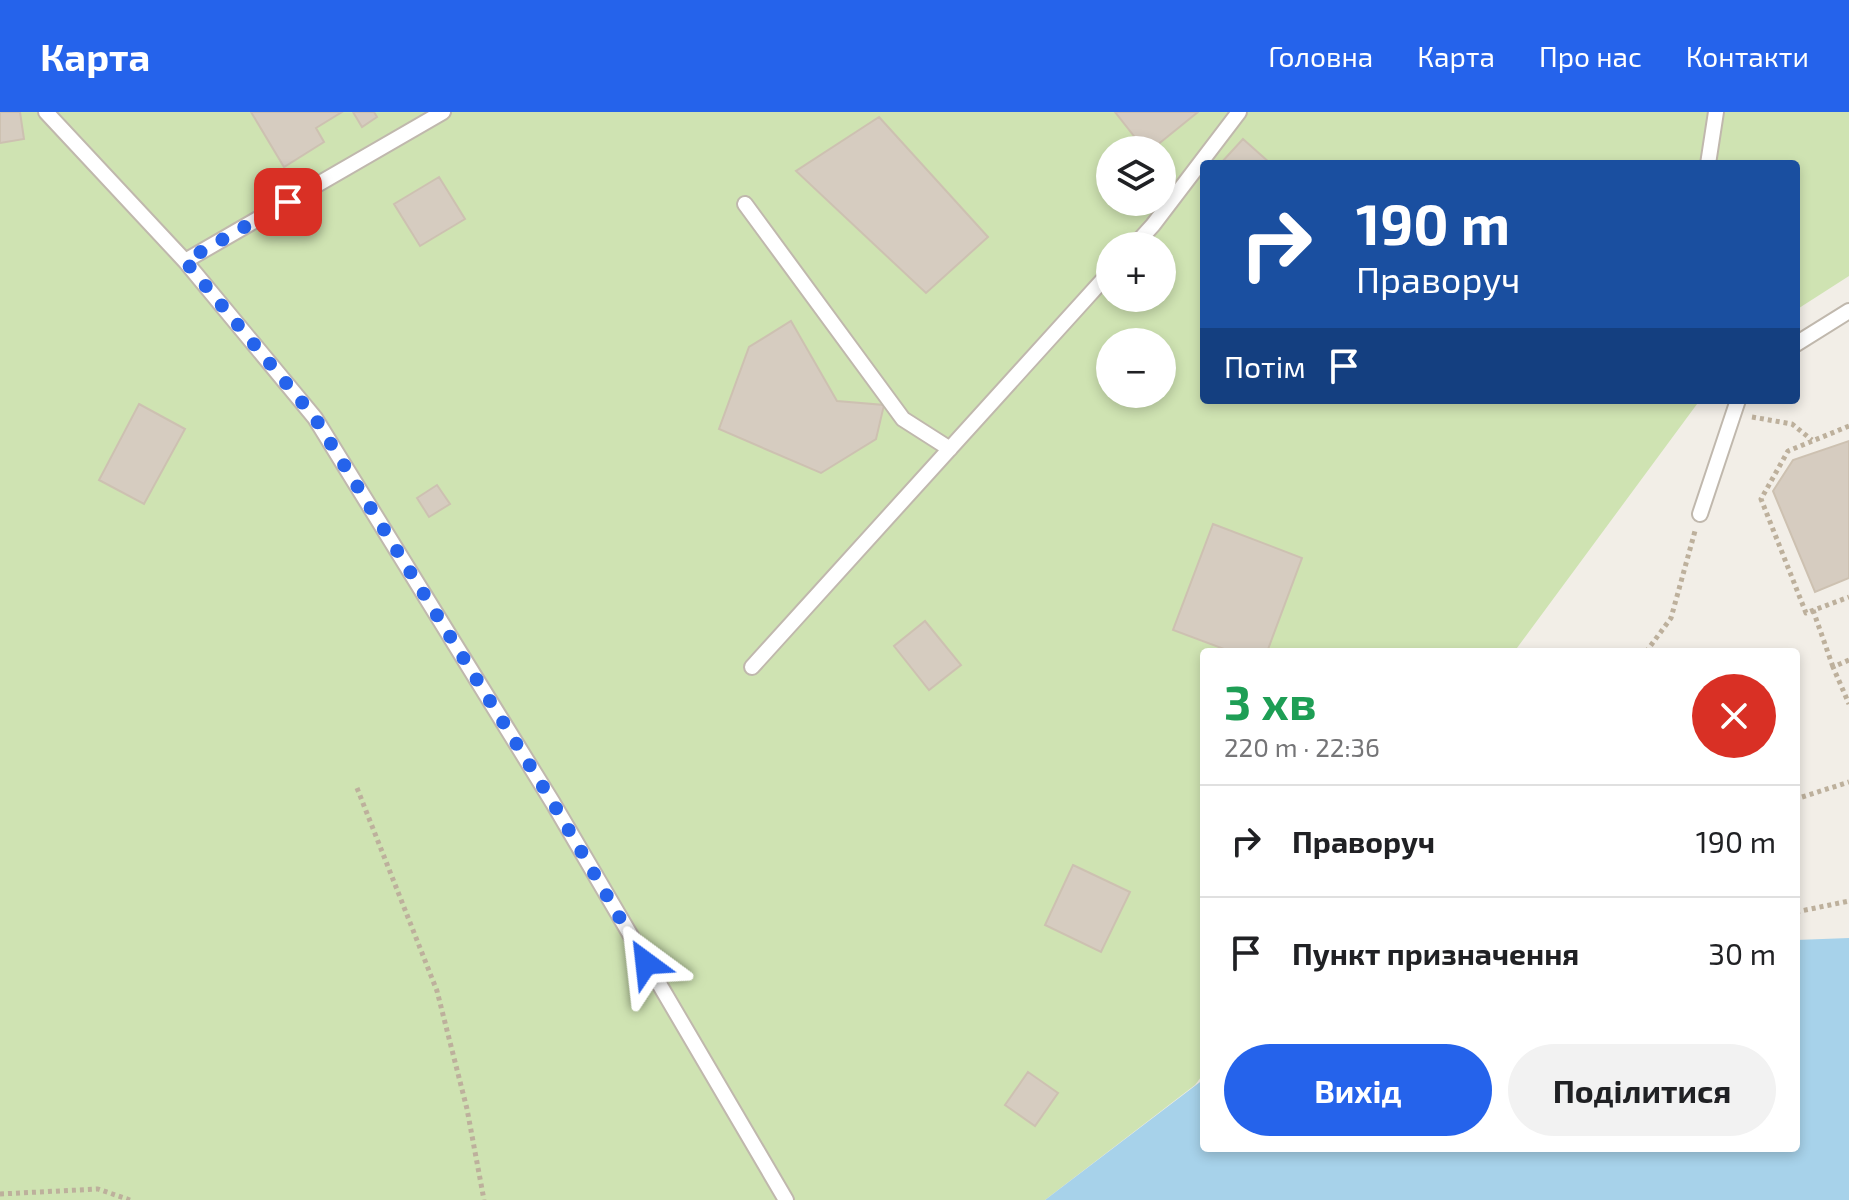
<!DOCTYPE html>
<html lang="uk">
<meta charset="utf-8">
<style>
body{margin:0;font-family:"Exo 2",sans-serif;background:#f2f2f2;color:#202124;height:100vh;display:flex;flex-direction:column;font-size:30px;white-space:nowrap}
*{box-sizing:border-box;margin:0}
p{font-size:26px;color:#757577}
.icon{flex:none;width:44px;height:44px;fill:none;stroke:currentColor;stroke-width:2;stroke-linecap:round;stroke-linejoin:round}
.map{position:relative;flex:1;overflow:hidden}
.sheet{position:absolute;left:1200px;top:536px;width:600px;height:504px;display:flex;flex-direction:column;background:#fff;border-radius:8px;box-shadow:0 4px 12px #0003}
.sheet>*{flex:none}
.hud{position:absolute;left:1200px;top:48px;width:600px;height:244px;border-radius:8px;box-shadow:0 4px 12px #0003;background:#1a4fa0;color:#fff;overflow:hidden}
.fabs{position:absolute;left:1096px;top:24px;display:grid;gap:16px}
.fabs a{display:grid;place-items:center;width:80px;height:80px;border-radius:50%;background:#fff;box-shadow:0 4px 12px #0003;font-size:40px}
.pin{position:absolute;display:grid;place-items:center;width:68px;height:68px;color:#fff;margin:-34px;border-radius:16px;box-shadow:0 4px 12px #0006}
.me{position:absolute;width:88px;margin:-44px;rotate:330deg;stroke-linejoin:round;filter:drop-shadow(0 0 6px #0008)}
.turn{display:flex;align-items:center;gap:28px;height:168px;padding:0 24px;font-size:36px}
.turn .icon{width:104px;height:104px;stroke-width:2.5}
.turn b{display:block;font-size:56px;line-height:68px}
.then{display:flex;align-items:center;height:76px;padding:0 24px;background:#0003;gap:16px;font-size:30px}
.round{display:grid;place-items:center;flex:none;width:84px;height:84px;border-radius:42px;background:#f2f2f2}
.head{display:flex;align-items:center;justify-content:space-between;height:136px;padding:0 24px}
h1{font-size:48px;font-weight:700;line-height:60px;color:#1e9e55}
.button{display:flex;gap:16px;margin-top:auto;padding:16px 24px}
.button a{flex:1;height:92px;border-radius:48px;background:#2563eb;color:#fff;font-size:32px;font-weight:700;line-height:92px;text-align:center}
.button a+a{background:#f2f2f2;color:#202124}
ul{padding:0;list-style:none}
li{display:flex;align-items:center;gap:24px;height:112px;padding:0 24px;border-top:2px solid #e0e0e0}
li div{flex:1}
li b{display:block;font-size:30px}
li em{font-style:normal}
header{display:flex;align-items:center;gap:48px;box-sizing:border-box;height:112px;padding:0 40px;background:#2563eb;color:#fff}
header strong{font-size:38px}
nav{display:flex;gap:44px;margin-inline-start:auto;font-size:28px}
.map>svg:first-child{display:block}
.green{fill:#cfe3b2;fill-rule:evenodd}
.water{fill:#a7d2ea}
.building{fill:#d6ccc0;stroke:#cdc1b1;stroke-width:2}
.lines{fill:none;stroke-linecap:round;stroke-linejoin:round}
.lane-casing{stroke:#c0b8ad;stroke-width:18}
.path{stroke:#bdb09c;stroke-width:5;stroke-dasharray:4 4;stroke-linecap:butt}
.lane{stroke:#fff;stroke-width:14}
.route{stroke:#2563eb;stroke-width:14;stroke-dasharray:0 25.2}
</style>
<header>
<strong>Карта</strong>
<nav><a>Головна</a><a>Карта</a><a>Про нас</a><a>Контакти</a></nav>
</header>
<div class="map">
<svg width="1849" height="1088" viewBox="0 0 1849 1088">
<rect width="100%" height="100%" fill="#f2eee7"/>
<!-- green -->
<path class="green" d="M 0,0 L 1849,0 L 1849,164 L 1796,198 L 1796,52 L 1204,52 L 1204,288 L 1700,288 L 1514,540 L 1204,540 L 1204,961 L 1195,973 L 1045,1088 L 0,1088 ZM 1110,38 L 1162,38 L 1162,90 L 1110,90 ZM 1110,134 L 1162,134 L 1162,186 L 1110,186 ZM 1110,230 L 1162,230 L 1162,282 L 1110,282 Z"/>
<!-- water -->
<path class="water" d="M 1849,826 L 1849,1088 L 1045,1088 L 1204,967 L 1204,1036 L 1796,1036 L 1796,828 Z"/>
<!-- building -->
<path class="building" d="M 0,0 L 20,0 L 24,27 L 0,31 Z
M 251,0 L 342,0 L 316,16 L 324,30 L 284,55 Z
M 353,0 L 374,0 L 377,5 L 362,15 Z
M 1115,0 L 1198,0 L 1151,38 L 1145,38 Z
M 879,5 L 988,125 L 926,181 L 796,59 Z
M 1243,27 L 1271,52 L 1220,52 Z
M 439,65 L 465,107 L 420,134 L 394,92 Z
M 791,209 L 837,289 L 884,293 L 876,327 L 821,361 L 719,317 L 749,235 Z
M 139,292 L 185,317 L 144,392 L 99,368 Z
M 1849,329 L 1849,466 L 1815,480 L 1773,379 L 1793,348 Z
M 437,373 L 450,392 L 429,405 L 417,386 Z
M 1213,412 L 1302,446 L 1267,540 L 1232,540 L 1173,518 Z
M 925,509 L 961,553 L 929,578 L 894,534 Z
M 1073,753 L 1130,780 L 1101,840 L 1045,813 Z
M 1028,960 L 1058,981 L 1035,1014 L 1005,993 Z"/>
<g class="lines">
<!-- lane casing -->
<g class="lane-casing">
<path id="lane" d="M 46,0 L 185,149 L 315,306 L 553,691 L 786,1088
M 1708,52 L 1716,0
M 745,92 L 903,307 L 950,337
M 1134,134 L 1153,113 L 1239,0
M 185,149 L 443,0
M 1796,232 L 1849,199
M 1700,402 L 1738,288
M 752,555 L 1110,160"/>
</g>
<!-- path -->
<path class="path" d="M 1752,305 L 1792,312 L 1812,328
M 1849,314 L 1788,339 L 1761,387 L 1806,501 L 1849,485
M 1813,498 L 1833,555
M 1646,540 L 1671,506 L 1695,419
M 1849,548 L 1833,555 L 1849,592
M 357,676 L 437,879 L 467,997 L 484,1088
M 1802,685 L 1849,670
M 1796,800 L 1849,789
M 0,1082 L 98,1077 L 130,1088"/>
<!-- lane -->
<use href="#lane" class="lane"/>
</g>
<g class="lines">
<!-- route -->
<path class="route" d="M 288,90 L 185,149 L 315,306 L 553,691 L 646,851"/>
</g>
</svg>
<div class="fabs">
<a><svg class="icon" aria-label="layers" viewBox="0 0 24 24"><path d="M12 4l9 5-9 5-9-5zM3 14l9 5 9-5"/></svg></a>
<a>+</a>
<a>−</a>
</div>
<div class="pin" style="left:288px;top:90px;background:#d93025"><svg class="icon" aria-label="arrive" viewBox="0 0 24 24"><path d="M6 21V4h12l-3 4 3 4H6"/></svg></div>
<svg class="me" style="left:646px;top:851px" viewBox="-20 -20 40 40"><path d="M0-17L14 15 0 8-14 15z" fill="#2563eb" stroke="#fff" stroke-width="4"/></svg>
<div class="hud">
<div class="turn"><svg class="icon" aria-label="right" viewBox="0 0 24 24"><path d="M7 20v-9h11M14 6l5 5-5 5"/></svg><div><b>190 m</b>Праворуч</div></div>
<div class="then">Потім<svg class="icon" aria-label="arrive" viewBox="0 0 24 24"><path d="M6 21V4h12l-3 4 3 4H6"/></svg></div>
</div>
<section class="sheet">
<div class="head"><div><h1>3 хв</h1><p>220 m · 22:36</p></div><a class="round" style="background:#d93025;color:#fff"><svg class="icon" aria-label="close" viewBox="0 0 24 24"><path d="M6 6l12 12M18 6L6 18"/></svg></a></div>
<ul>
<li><svg class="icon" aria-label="right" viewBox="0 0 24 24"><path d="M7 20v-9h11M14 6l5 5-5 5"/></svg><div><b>Праворуч</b></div><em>190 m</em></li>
<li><svg class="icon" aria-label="arrive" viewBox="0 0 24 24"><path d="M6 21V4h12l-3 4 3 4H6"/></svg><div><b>Пункт призначення</b></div><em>30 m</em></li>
</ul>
<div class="button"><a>Вихід</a><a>Поділитися</a></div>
</section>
</div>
